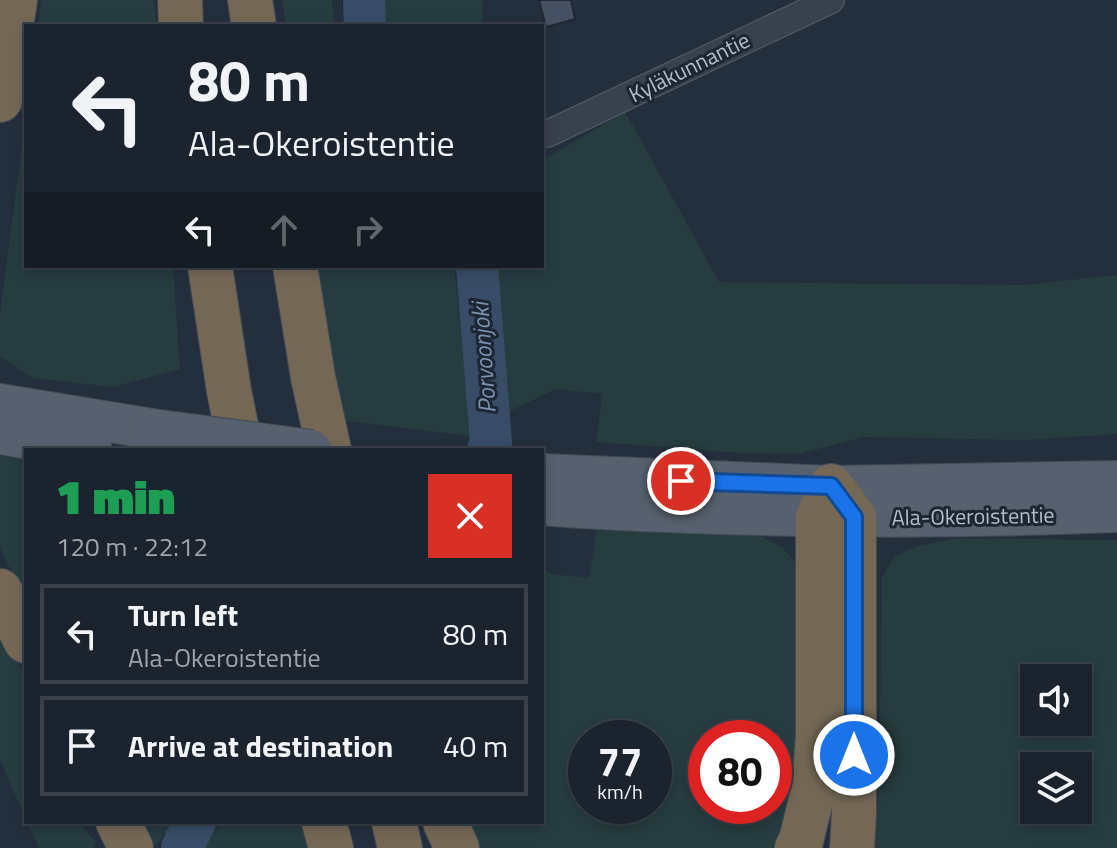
<!DOCTYPE html>
<meta charset="utf-8">
<style>
body{margin:0;font-family:"Titillium Web",sans-serif;background:#242b36;color:#f1f3f6;height:100vh;display:flex;flex-direction:column;font-size:30px;white-space:nowrap}
*{box-sizing:border-box;margin:0}
p{font-size:26px;color:#a0a4aa}
.icon{flex:none;width:44px;height:44px;fill:none;stroke:currentColor;stroke-width:2;stroke-linecap:round;stroke-linejoin:round}
.map{position:relative;flex:1;overflow:hidden}
.side{position:absolute;left:24px;top:448px;width:520px;height:376px;display:flex;flex-direction:column;background:#1b232e;border-radius:0px;box-shadow:0 4px 12px #0003,0 0 0 2px #39404a}
.side>*{flex:none}
.guide{position:absolute;left:24px;top:24px;width:520px;height:244px;border-radius:0px;box-shadow:0 4px 12px #0003,0 0 0 2px #39404a;background:#1b232e;color:#f1f3f6;overflow:hidden}
.buttons{position:absolute;left:1020px;top:664px;display:grid;gap:16px}
.buttons a{display:grid;place-items:center;width:72px;height:72px;border-radius:0px;background:#1b232e;box-shadow:0 4px 12px #0003,0 0 0 2px #39404a;font-size:40px}
.speed{position:absolute;left:568px;top:720px;display:flex;gap:16px;font-size:40px;font-weight:700;text-align:center}
.speed>*{display:grid;place-content:center;width:104px;height:104px;border-radius:50%;background:#1b232e;box-shadow:0 4px 12px #0003,0 0 0 2px #39404a;line-height:1}
.speed small{font-size:20px;font-weight:400}
.speed .limit{border:12px solid #d22;background:#fff;color:#111}
.pin{position:absolute;display:grid;place-items:center;width:68px;height:68px;color:#fff;margin:-34px;border:4px solid #fff;border-radius:50%;box-shadow:0 2px 8px #0007}
.me{position:absolute;width:88px;margin:-44px;rotate:0deg;stroke-linejoin:round;filter:drop-shadow(0 0 6px #0008)}
.turn{display:flex;align-items:center;gap:28px;height:168px;padding:0 32px;font-size:36px}
.turn .icon{width:104px;height:104px;stroke-width:2.5}
.turn b{display:block;font-size:56px;line-height:68px}
.lanes{display:flex;align-items:center;height:76px;padding:0 32px;background:#0003;justify-content:center;gap:40px;direction:ltr}
.lanes .off{opacity:.35}
.round{display:grid;place-items:center;flex:none;width:84px;height:84px;border-radius:0px;background:#242b36}
.headline{display:flex;align-items:center;justify-content:space-between;height:136px;padding:0 32px}
h1{font-size:48px;font-weight:800;line-height:60px;color:#1e9e55}
ul{padding:0;list-style:none}
li{display:flex;align-items:center;gap:24px;height:100px;margin:0 16px 12px;padding:0 16px;border:4px solid #39404a;border-radius:0px}
li div{flex:1}
li b{display:block;font-size:30px}
li em{font-style:normal}
.map>svg:first-child{display:block}
.green{fill:#263c3f;fill-rule:evenodd}
.lines{fill:none;stroke-linecap:round;stroke-linejoin:round}
.river{stroke:#394c67;stroke-width:42}
.building{fill:#455162;stroke:#1f2835;stroke-width:2}
.street-casing{stroke:#565f6c;stroke-width:28}
.primary-casing{stroke:#414a57;stroke-width:42}
.highway-casing{stroke:#434c59;stroke-width:46}
.street{stroke:#38414e;stroke-width:26}
.primary{stroke:#56606e;stroke-width:40}
.highway{stroke:#746855;stroke-width:44}
.primary-bridge-casing{stroke:#414a57;stroke-width:42;stroke-linecap:butt}
.primary-bridge{stroke:#56606e;stroke-width:40}
.route-casing{stroke:#114b97;stroke-width:20}
.route{stroke:#1a73e8;stroke-width:14}
.labels{text-anchor:middle;dominant-baseline:central;stroke-width:6;stroke-linejoin:round;paint-order:stroke}
.street-label{font-size:22px;fill:#b4bcc9;stroke:#1d2633}
.water-label{font-size:24px;font-style:italic;fill:#7c92b1;stroke:#1d2633}
</style>
<div class="map">
<svg width="1117" height="848" viewBox="0 0 1117 848">
<rect width="100%" height="100%" fill="#242f3e"/>
<!-- green -->
<path class="green" d="M 41,0 L 154,0 L 156,26 L 38,26 Z
M 283,0 L 332,0 L 334,26 L 285,26 Z
M 378,0 L 483,0 L 482,26 L 379,26 Z
M 625,111 L 719,282 L 1024,285 L 1117,275 L 1117,434 L 1024,440 L 864,437 L 799,454 L 740,453 L 596,442 L 602,394 L 556,389 L 508,412 L 489,266 L 542,266 L 542,158 L 544,160 Z
M 26,115 L 26,266 L 173,266 L 180,369 L 114,387 L 32,378 L 0,356 L 0,314 Z
M 314,266 L 454,266 L 473,436 L 345,421 L 316,286 Z
M 0,454 L 26,459 L 26,600 L 0,548 Z
M 597,528 L 756,534 L 782,547 L 795,562 L 803,600 L 801,786 L 779,848 L 474,848 L 465,822 L 542,822 L 542,568 L 551,574 L 589,578 ZM 586,738 L 654,738 L 654,806 L 586,806 ZM 706,738 L 774,738 L 774,806 L 706,806 Z
M 958,538 L 1117,540 L 1117,848 L 874,848 L 879,780 L 882,577 L 894,557 L 917,546 ZM 1034,678 L 1078,678 L 1078,722 L 1034,722 ZM 1034,766 L 1078,766 L 1078,810 L 1034,810 Z
M 0,627 L 26,680 L 26,820 L 0,760 Z
M 27,822 L 78,822 L 96,842 L 93,848 L 39,848 Z
M 143,822 L 175,822 L 155,846 Z
M 221,822 L 304,822 L 311,848 L 203,848 Z"/>
<g class="lines">
<!-- river -->
<path class="river" d="M 364,0 L 365,26
M 477,266 L 491,442 L 488,450
M 182,848 L 195,822"/>
</g>
<!-- building -->
<path class="building" d="M 539,0 L 571,0 L 575,19 L 546,27 Z"/>
<g class="lines">
<!-- street casing -->
<g class="street-casing">
<path id="street" d="M 547,134 L 831,0"/>
</g>
<!-- primary casing -->
<g class="primary-casing">
<path id="primary" d="M 0,404 L 152,429
M 0,434 L 92,450
M 542,474 L 831,486 L 1117,481
M 542,505 C 613,511 685,513 756,515 C 876,518 997,517 1117,512"/>
</g>
<!-- highway casing -->
<g class="highway-casing">
<path id="highway" d="M 180,0 L 181,26
M 250,0 L 254,26
M 0,100 L 15,0
M 210,266 L 229,391 L 241,450
M 295,266 L 313,377 L 329,450
M 831,486 L 854,517 L 854,813 L 852,848
M 0,591 L 26,641
M 118,822 L 131,848
M 324,822 L 331,848
M 394,822 L 400,848
M 445,822 L 457,848
M 797,848 L 801,841 L 814,787 L 818,736 L 818,517 L 831,486"/>
</g>
<!-- street -->
<use href="#street" class="street"/>
<!-- primary -->
<use href="#primary" class="primary"/>
<!-- highway -->
<use href="#highway" class="highway"/>
<!-- primary-bridge casing -->
<g class="primary-bridge-casing">
<path id="primary-bridge" d="M 152,429 L 311,450"/>
</g>
<!-- primary-bridge -->
<use href="#primary-bridge" class="primary-bridge"/>
</g>
<g class="lines">
<!-- route casing -->
<g class="route-casing">
<path id="route" d="M 681,481 L 831,486 L 854,517 L 854,755"/>
</g>
<!-- route -->
<use href="#route" class="route"/>
</g>
<g class="labels">
<!-- street labels -->
<g class="street-label">
<text transform="translate(689 67) rotate(-26)">Kyläkunnantie</text>
<text transform="translate(973 516) rotate(-1)">Ala-Okeroistentie</text>
</g>
<!-- water labels -->
<g class="water-label">
<text transform="translate(483 358) rotate(-94)">Porvoonjoki</text>
</g>
</g>
</svg>
<div class="buttons">
<a><svg class="icon" aria-label="sound" viewBox="0 0 24 24"><path d="M4 9h4l5-4v14l-5-4H4zM17 9q2 3 0 6"/></svg></a>
<a><svg class="icon" aria-label="layers" viewBox="0 0 24 24"><path d="M12 4l9 5-9 5-9-5zM3 14l9 5 9-5"/></svg></a>
</div>
<div class="speed"><div>77<small>km/h</small></div><div class="limit">80</div></div>
<div class="pin" style="left:681px;top:481px;background:#d93025"><svg class="icon" aria-label="arrive" viewBox="0 0 24 24"><path d="M6 21V4h12l-3 4 3 4H6"/></svg></div>
<svg class="me" style="left:854px;top:755px" viewBox="-20 -20 40 40"><circle r="17" fill="#1a73e8" stroke="#fff" stroke-width="3"/><path d="M0-11L8 9 0 5-8 9z" fill="#fff"/></svg>
<div class="guide">
<div class="turn"><svg class="icon" aria-label="left" viewBox="0 0 24 24"><path d="M17 20v-9H6M10 6l-5 5 5 5"/></svg><div><b>80 m</b>Ala-Okeroistentie</div></div>
<div class="lanes"><svg class="icon" aria-label="left" viewBox="0 0 24 24"><path d="M17 20v-9H6M10 6l-5 5 5 5"/></svg><svg class="icon off" aria-label="ahead" viewBox="0 0 24 24"><path d="M12 20V5M6 11l6-6 6 6"/></svg><svg class="icon off" aria-label="right" viewBox="0 0 24 24"><path d="M7 20v-9h11M14 6l5 5-5 5"/></svg></div>
</div>
<section class="side">
<div class="headline"><div><h1>1 min</h1><p>120 m · 22:12</p></div><a class="round" style="background:#d93025;color:#fff"><svg class="icon" aria-label="close" viewBox="0 0 24 24"><path d="M6 6l12 12M18 6L6 18"/></svg></a></div>
<ul>
<li><svg class="icon" aria-label="left" viewBox="0 0 24 24"><path d="M17 20v-9H6M10 6l-5 5 5 5"/></svg><div><b>Turn left</b><p>Ala-Okeroistentie</p></div><em>80 m</em></li>
<li><svg class="icon" aria-label="arrive" viewBox="0 0 24 24"><path d="M6 21V4h12l-3 4 3 4H6"/></svg><div><b>Arrive at destination</b></div><em>40 m</em></li>
</ul>
</section>
</div>
